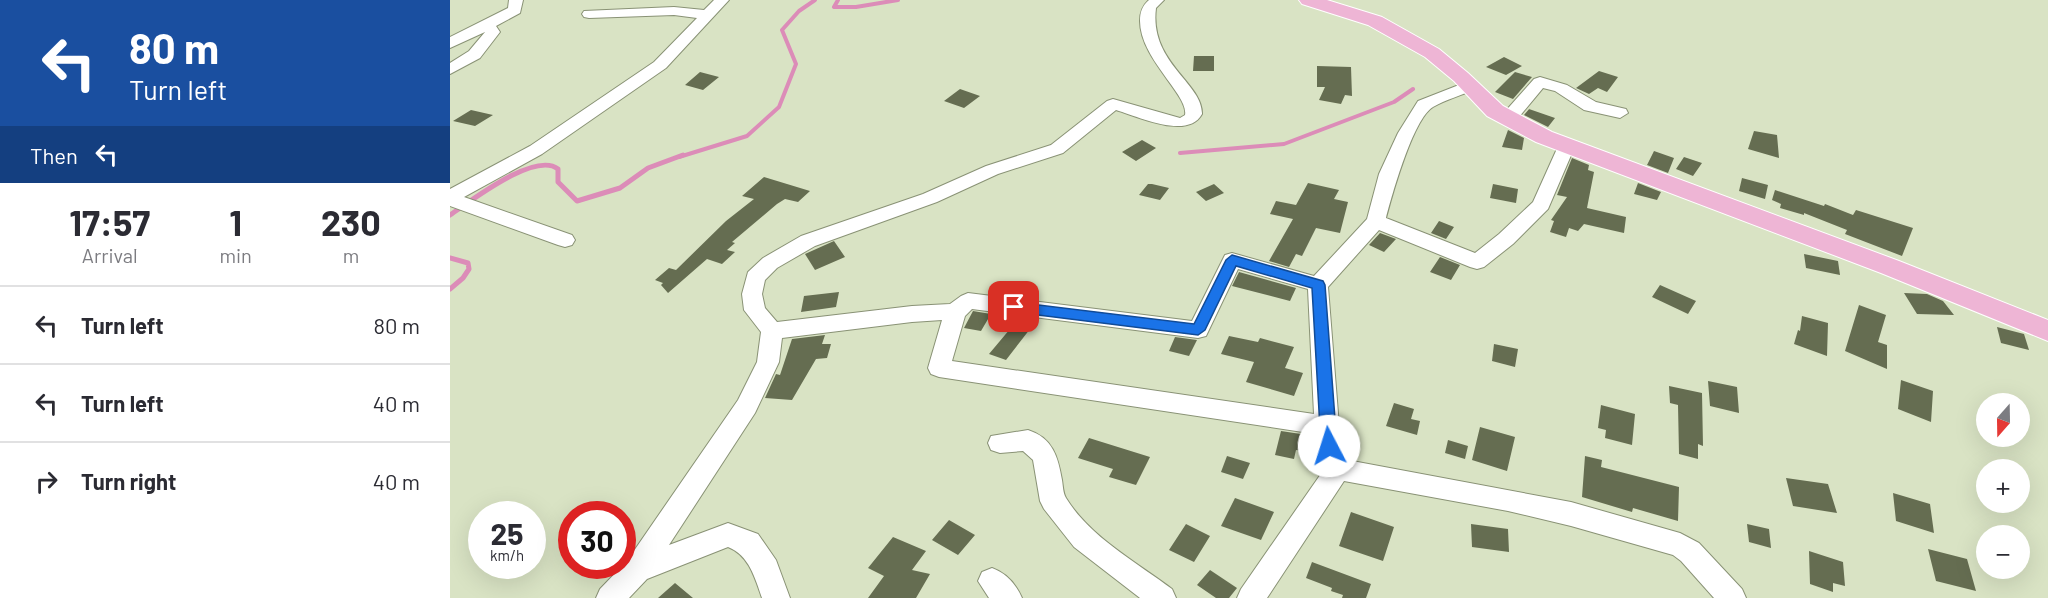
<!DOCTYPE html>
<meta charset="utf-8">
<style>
body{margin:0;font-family:Barlow,sans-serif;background:#f7f7f7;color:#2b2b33;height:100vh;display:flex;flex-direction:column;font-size:22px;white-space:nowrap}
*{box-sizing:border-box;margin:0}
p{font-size:20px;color:#7c7c81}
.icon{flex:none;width:33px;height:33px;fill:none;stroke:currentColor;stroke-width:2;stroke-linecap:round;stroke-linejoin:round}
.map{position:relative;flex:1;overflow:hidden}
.panel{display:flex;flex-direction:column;background:#fff;width:450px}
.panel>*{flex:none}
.banner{background:#1a4fa0;color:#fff;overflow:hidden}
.needle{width:39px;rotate:200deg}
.fabs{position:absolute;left:1526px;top:393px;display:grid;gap:12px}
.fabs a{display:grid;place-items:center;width:54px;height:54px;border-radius:50%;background:#fff;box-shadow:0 6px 24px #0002;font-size:30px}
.speed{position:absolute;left:18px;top:501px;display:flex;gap:12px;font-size:30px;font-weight:700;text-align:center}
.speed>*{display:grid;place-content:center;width:78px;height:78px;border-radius:50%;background:#fff;box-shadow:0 6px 24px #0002;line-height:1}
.speed small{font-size:15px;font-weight:400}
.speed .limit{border:9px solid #d22;background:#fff;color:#111}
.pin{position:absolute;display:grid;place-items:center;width:51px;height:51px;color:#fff;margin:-26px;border-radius:12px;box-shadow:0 3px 9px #0006}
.me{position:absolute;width:66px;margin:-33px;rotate:355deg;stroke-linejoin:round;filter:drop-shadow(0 0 4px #0008)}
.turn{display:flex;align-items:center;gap:21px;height:126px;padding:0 30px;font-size:27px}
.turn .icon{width:78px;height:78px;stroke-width:2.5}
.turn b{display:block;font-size:42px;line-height:51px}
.then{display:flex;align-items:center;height:57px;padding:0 30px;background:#0003;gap:12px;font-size:22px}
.eta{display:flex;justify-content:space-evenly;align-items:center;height:102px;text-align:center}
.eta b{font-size:36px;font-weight:700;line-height:42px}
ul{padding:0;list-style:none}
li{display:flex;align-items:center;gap:18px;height:78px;padding:0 30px;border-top:2px solid #e1e1e2}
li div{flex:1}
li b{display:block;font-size:22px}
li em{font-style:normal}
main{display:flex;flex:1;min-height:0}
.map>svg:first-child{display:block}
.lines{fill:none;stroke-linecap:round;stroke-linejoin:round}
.stream-far1{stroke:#dc8cb8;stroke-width:4}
.stream{stroke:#dc8cb8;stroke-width:5}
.building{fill:#656d51}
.minor-casing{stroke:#899275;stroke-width:2}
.major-casing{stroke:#fff;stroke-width:2}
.minor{fill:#fff;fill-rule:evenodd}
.major{fill:#eeb5d5;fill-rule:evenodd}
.route{fill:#1a73e8;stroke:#114b97;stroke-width:1.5}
</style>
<main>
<section class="panel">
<div class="banner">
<div class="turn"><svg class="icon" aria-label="left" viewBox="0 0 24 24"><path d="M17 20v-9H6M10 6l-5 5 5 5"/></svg><div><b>80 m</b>Turn left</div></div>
<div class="then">Then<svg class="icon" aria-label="left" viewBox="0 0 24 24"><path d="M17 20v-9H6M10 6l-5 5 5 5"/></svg></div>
</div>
<div class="eta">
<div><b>17:57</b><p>Arrival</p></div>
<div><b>1</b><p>min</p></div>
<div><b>230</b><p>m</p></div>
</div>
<ul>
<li><svg class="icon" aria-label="left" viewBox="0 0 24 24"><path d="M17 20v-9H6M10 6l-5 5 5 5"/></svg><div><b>Turn left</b></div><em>80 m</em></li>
<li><svg class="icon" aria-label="left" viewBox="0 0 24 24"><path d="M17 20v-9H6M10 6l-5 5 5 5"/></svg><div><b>Turn left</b></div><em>40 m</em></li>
<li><svg class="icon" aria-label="right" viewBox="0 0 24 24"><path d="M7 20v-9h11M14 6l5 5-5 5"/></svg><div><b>Turn right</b></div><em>40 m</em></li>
</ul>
</section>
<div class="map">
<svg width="1598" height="598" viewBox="0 0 1598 598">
<rect width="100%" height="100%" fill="#d9e3c4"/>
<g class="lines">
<!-- stream-far1 -->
<path class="stream-far1" d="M 388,0 L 384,7 L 406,7 L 448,0
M 730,153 L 834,144 L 944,102 L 963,89
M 229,157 L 297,136 L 329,107 L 346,64 L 332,30 L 349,11 L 365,0"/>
<!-- stream -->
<path class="stream" d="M 0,215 C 21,201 85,151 108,169 L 108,182 L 127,201 L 170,188 L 198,168 L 233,155
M 0,258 L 18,263 L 19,269 L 13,278 L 0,289"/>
</g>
<!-- building -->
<path class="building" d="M 744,56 L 764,56 L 764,71 L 743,71 Z
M 1054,57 L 1072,66 L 1056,75 L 1036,67 Z
M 867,66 L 901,67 L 902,96 L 895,95 L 891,104 L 869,100 L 875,87 L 867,87 Z
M 1149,71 L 1168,77 L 1157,92 L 1148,88 L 1139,94 L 1126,88 Z
M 250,72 L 269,77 L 253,90 L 235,85 Z
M 1065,72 L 1082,77 L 1063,99 L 1045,92 Z
M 510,89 L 530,96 L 514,108 L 494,101 Z
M 1080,108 L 1079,109 L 1105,118 L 1098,127 L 1074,115 Z
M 21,110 L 43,115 L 25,126 L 3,121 Z
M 1058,130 L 1074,138 L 1072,150 L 1052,147 Z
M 1304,131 L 1327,135 L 1329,158 L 1298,149 Z
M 692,140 L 706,148 L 686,161 L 672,152 Z
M 1204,151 L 1224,158 L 1218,173 L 1197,165 Z
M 1234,157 L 1252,163 L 1243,176 L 1226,169 Z
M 1122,158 L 1139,165 L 1138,170 L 1144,172 L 1137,208 L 1176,217 L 1174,233 L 1134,224 L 1128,231 L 1119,228 L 1116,237 L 1100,232 L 1104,221 L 1101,220 L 1117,197 L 1107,195 Z
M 314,177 L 360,191 L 348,202 L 335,199 L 327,204 L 282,242 L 285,243 L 277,250 L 285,252 L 272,264 L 257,259 L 218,293 L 211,285 L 213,283 L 205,280 L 219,268 L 226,270 L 276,221 L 304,199 L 292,196 Z
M 1292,178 L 1318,185 L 1315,199 L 1289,191 Z
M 858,183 L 889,190 L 884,199 L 898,202 L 890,233 L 866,228 L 852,256 L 846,254 L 839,267 L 819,261 L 843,219 L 820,214 L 826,201 L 846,205 Z
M 1188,183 L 1211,192 L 1207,200 L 1184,194 Z
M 698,184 L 702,184 L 719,188 L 710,200 L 689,195 Z
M 764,184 L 774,193 L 756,201 L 746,192 Z
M 1043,184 L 1068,189 L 1066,203 L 1040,198 Z
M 1325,190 L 1374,206 L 1375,204 L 1403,215 L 1406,210 L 1463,228 L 1452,256 L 1395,234 L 1397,230 L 1354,213 L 1354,215 L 1330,208 L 1331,204 L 1322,200 Z
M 989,221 L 1004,227 L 996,239 L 981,233 Z
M 930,233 L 946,239 L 934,252 L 919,245 Z
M 384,241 L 395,257 L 365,270 L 355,254 Z
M 1354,254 L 1388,261 L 1390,275 L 1356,268 Z
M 990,257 L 1010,265 L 1001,280 L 980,272 Z
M 789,272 L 846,288 L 840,301 L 782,286 Z
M 1210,285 L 1246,301 L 1238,314 L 1202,297 Z
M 389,292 L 386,307 L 351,312 L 354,296 Z
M 1454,293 L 1477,294 L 1493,301 L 1504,315 L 1467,314 Z
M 1409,305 L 1436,315 L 1428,342 L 1437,345 L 1437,369 L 1395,351 Z
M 523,311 L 541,314 L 531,331 L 514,328 Z
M 1352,316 L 1378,323 L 1377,356 L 1344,344 L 1348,330 L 1350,331 Z
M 570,317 L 587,320 L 556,360 L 539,354 Z
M 1547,327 L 1574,334 L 1579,350 L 1551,343 Z
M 375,335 L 372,344 L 381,344 L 377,358 L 366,359 L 342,400 L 315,398 L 326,374 L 330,375 L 342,339 Z
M 779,336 L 808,342 L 810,338 L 844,347 L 835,368 L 853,373 L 844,396 L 796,382 L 804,362 L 771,354 Z
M 725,337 L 747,340 L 739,356 L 719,351 Z
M 1044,344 L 1068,349 L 1065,367 L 1042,361 Z
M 1451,380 L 1483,391 L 1481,422 L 1448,409 Z
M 1258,381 L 1287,387 L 1289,413 L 1260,406 Z
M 1219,386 L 1252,393 L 1253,446 L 1248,444 L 1248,459 L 1229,454 L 1228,405 L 1220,403 Z
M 944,403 L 964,409 L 961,419 L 970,421 L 967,435 L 936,426 Z
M 1151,405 L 1185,414 L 1182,445 L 1155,438 L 1156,430 L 1148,428 Z
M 1030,427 L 1065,437 L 1057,471 L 1022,460 Z
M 831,431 L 864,436 L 860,452 L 846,450 L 844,459 L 825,455 Z
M 639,438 L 700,457 L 686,485 L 659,477 L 663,469 L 628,458 Z
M 998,440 L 1018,446 L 1015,459 L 995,453 Z
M 777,456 L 800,463 L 793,479 L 771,472 Z
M 1135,456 L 1152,460 L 1151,467 L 1229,487 L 1228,521 L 1183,508 L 1182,512 L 1132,497 Z
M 1336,478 L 1378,484 L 1387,513 L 1343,506 Z
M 1443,493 L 1480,504 L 1484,533 L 1446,521 Z
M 785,498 L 824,512 L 811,540 L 771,526 Z
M 901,512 L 944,527 L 933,561 L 889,546 Z
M 499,520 L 525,535 L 508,555 L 482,540 Z
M 736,524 L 760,536 L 744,562 L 719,550 Z
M 1021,524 L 1058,529 L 1059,552 L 1022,547 Z
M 1297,524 L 1319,529 L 1321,548 L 1299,542 Z
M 443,537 L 476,551 L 462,570 L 480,574 L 466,598 L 418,598 L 434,576 L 418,568 Z
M 1478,549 L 1517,559 L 1526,591 L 1486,581 Z
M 1359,551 L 1393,562 L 1395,586 L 1383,583 L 1383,592 L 1360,584 Z
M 862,562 L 921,584 L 916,598 L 892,598 L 893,595 L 881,591 L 882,588 L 856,578 Z
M 760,570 L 787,588 L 779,598 L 766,598 L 747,585 Z
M 225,583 L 243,598 L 208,598 Z"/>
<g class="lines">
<!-- minor casing -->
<g class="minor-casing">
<path id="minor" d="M 59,0 L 73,0 L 70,13 L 46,26 L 50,32 L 30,58 L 0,74 L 0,63 L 19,51 L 35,32 L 0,48 L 0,37 L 58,8 Z
M 264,0 L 279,0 L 216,68 L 92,154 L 14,197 L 122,235 L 125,240 L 122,245 L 115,247 L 108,245 L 0,206 L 0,189 L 80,146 L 204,62 L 247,18 L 224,15 L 139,18 L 134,17 L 132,14 L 134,11 L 224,7 L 254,10 Z
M 699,0 L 714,0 L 706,8 C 699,63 753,83 752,114 C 738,140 689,117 666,110 L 613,153 L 548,174 L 487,202 L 365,246 L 327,268 L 315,280 L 312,294 L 315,308 L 327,322 L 462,306 L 500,304 L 511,296 L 518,293 L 742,321 L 775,255 L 782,253 L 864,276 L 917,219 L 929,174 L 948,133 L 968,101 L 1014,83 L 1026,83 L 1028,86 L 1026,89 C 1012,95 995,100 983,107 C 963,119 942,195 936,218 L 1025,253 L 1049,234 L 1083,202 L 1110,142 L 1122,142 L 1125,146 L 1098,209 L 1063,244 L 1034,267 L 1027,269 L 1020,267 L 929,230 L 878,287 L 889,426 L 891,446 L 897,460 L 1121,502 L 1230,533 L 1249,543 L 1292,589 L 1296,598 L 1264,598 L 1231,561 L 1223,555 L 1121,526 L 1058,511 L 894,481 L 817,598 L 787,598 L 791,589 L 875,468 L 867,446 L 866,434 L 489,377 L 481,374 L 478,368 L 492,320 L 462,322 L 332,338 L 329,362 L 305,413 L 219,545 L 278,523 L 308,534 L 326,560 L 340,598 L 312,598 C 305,578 299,555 278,547 L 197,579 L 179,598 L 146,598 L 150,589 L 177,561 L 288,400 L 307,362 L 311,332 L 294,310 L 292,294 L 298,272 L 313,258 L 351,236 L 473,194 L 536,166 L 601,145 L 657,101 L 663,99 L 730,118 L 735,115 C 739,95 690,59 690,21 C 690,12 692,6 699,0 ZM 788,269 L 858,289 L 864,414 L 502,361 L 515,316 L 522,309 L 748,338 L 756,336 Z
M 1090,77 L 1117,85 L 1146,102 L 1176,109 L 1178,113 L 1170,118 L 1134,110 L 1105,91 L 1093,88 L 1064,123 L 1052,123 L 1050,119 L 1052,115 L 1084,79 Z
M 578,430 C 603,438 608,457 612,480 C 613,486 613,493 616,498 C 640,537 686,562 722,589 L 726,598 L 690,598 L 624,547 L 594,509 L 590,501 L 583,460 L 573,451 L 550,453 L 541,450 L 538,443 L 541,436 Z
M 542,568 C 556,573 566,584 572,598 L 539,598 L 528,581 L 532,572 Z"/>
</g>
<!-- major casing -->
<g class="major-casing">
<path id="major" d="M 849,0 L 877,0 L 932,17 L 989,49 L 1018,73 L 1053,106 L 1102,132 L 1449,261 L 1598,320 L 1598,341 L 1431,273 L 1086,142 L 1037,116 L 1004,81 L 975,57 L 918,25 L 852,4 Z"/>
</g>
<!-- minor -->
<use href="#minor" class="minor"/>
<!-- major -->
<use href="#major" class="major"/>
</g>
<!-- route -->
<path class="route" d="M 782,255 L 873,281 L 875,285 L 887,446 L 885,451 L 879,453 L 874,451 L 871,446 L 862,288 L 786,266 L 755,330 L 748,335 L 564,312 L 557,307 L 564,302 L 744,324 L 776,260 Z"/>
</svg>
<div class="fabs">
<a><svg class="needle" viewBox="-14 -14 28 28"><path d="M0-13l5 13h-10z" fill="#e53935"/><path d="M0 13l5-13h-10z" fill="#7c7c81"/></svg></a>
<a>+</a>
<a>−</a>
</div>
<div class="speed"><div>25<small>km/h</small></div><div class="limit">30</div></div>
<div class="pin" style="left:564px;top:307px;background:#d93025"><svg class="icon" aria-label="arrive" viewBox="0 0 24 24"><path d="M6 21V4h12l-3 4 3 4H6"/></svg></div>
<svg class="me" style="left:879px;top:446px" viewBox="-20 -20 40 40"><circle r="19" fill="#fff"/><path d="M0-13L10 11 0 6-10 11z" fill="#1a73e8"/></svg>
</div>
</main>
